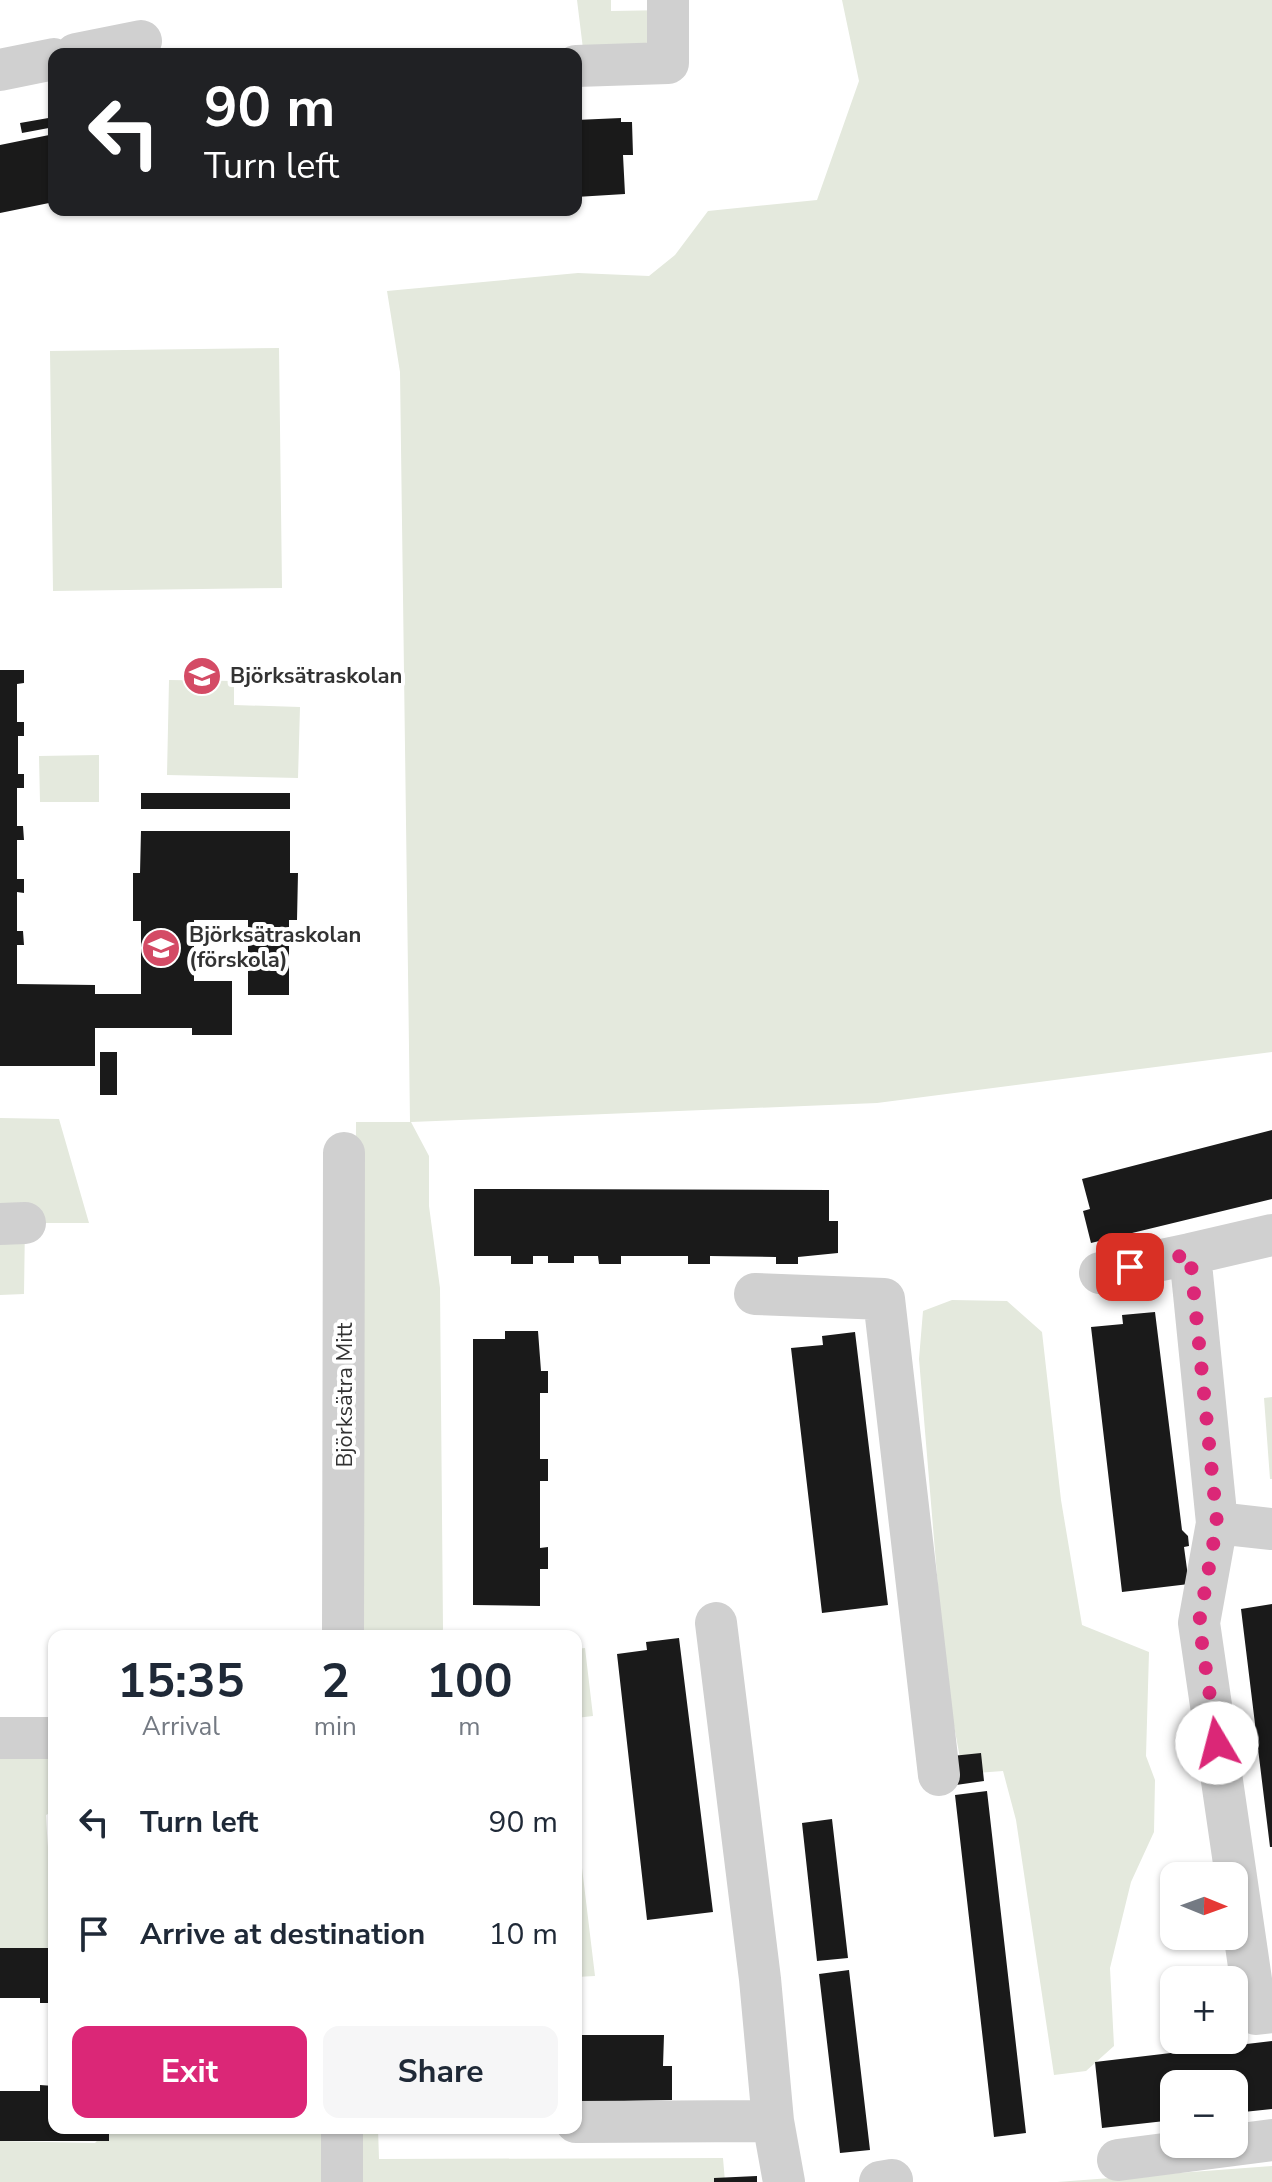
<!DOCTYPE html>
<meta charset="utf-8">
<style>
body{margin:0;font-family:"Nunito Sans",sans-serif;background:#f6f6f7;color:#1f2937;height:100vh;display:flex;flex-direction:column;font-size:30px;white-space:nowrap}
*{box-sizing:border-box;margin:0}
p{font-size:26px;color:#747a83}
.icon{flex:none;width:44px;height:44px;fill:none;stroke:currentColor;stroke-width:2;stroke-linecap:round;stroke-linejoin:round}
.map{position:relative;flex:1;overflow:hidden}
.details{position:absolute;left:48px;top:1630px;width:534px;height:504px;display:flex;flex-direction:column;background:#fff;border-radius:16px;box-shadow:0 2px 6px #0004}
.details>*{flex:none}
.top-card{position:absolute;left:48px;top:48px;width:534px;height:168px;border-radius:16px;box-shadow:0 2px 6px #0004;background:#202124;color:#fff;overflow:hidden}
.needle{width:52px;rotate:91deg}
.fabs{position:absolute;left:1160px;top:1862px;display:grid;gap:16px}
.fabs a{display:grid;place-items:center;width:88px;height:88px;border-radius:16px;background:#fff;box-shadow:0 2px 6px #0004;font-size:40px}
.pin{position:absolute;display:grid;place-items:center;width:68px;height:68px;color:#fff;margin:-34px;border-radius:16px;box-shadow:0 4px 12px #0006}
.me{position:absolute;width:88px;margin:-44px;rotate:352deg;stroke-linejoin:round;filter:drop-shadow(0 0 6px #0008)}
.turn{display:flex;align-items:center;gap:28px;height:168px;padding:0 24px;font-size:36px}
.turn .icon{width:104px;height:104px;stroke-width:2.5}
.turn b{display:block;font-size:56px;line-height:68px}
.eta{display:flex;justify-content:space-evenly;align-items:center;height:136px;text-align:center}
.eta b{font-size:48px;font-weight:700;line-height:56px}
.button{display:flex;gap:16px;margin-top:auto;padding:16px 24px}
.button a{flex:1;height:92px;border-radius:16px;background:#db2777;color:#fff;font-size:32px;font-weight:700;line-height:92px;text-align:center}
.button a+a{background:#f6f6f7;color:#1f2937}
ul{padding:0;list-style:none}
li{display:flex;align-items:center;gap:24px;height:112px;padding:0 24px}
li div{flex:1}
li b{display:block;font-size:30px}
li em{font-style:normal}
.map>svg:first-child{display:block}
.green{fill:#e4e9dd}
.building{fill:#1a1a1a}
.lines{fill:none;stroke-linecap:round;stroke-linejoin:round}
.minor{stroke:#d0d0d0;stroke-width:42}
.route{stroke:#db2777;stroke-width:14;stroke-dasharray:0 25.2}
.labels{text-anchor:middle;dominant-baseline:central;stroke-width:8;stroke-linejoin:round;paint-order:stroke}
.poi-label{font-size:22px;font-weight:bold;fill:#333;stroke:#fff;text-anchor:start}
.street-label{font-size:22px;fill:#333;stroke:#fff}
</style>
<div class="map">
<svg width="1272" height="2182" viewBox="0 0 1272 2182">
<rect width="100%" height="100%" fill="#fff"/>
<!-- green -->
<path class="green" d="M 577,0 L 611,0 L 611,11 L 669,10 L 668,26 L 620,64 L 585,65 Z
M 842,0 L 1272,0 L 1272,1052 L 877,1103 L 411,1122 L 429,1156 L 429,1206 L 440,1288 L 443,1629 L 441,1636 L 354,1636 L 356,1122 L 410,1122 L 400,372 L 387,291 L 578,273 L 649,276 L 675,255 L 708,211 L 817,200 L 859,81 Z
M 279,348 L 282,588 L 53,591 L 50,351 Z
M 169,680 L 234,681 L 234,705 L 300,707 L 298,778 L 167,775 Z
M 99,755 L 99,802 L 40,802 L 39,756 Z
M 0,1118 L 59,1119 L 89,1223 L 25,1223 L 24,1294 L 0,1295 Z
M 952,1300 L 1007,1301 L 1042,1332 L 1061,1500 L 1082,1625 L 1149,1652 L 1146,1756 L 1155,1780 L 1154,1832 L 1131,1882 L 1110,1968 L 1114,2046 L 1086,2071 L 1054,2075 L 1016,1820 L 1003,1771 L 963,1774 L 946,1683 L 919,1359 L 923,1311 Z
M 1272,1397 L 1272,1479 L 1270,1479 L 1264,1398 Z
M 585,1648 L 593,1716 L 576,1718 L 576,1649 Z
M 0,1738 L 54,1738 L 54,1811 L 46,1815 C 48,1860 54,1903 54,1948 L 0,1948 Z
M 576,1818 L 595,1976 L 576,1977 Z
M 109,2128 L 342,2128 L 342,2182 L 0,2182 L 0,2141 L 95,2143 Z
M 355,2128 L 378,2128 L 379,2159 L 723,2158 L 725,2182 L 355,2182 Z
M 1272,2166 L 1272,2182 L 1057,2182 Z"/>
<!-- building -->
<path class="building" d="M 54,117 L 54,127 L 22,133 L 20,123 Z
M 621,118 L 621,122 L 632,122 L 633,155 L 623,155 L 625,194 L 576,197 L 576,120 Z
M 54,134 L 54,202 L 0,213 L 0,145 Z
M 0,670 L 24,670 L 24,683 L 17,684 L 17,722 L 24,722 L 24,736 L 18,736 L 18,774 L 24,774 L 24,788 L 17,788 L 17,826 L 23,826 L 24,840 L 17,840 L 17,879 L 24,879 L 24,893 L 17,892 L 17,931 L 23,931 L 24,945 L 17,945 L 17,984 L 95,985 L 95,994 L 141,994 L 141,921 L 133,921 L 133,873 L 140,873 L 141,831 L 290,831 L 290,873 L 298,873 L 297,920 L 289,920 L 289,995 L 248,995 L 248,920 L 194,920 L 194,981 L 232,981 L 232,1035 L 192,1035 L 192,1028 L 95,1028 L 95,1066 L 0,1066 Z
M 141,793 L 290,793 L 290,809 L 141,809 Z
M 100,1052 L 117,1052 L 117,1095 L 100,1095 Z
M 1272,1130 L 1272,1199 L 1091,1243 L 1083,1211 L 1090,1209 L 1082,1179 Z
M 474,1189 L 829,1190 L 829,1221 L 838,1221 L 838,1253 L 798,1257 L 798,1264 L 776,1264 L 776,1257 L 710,1256 L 710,1264 L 688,1264 L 688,1256 L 621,1256 L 621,1264 L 599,1264 L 598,1256 L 574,1256 L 574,1263 L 548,1263 L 548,1256 L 533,1256 L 533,1264 L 511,1264 L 511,1256 L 474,1256 Z
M 1155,1312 L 1182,1530 L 1188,1536 L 1189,1546 L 1184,1547 L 1189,1584 L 1122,1592 L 1091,1327 L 1123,1324 L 1122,1315 Z
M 505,1331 L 538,1331 L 541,1371 L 548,1371 L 548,1393 L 540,1393 L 540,1459 L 548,1459 L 548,1481 L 540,1481 L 540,1548 L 548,1547 L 548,1569 L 540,1569 L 540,1606 L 473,1605 L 473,1339 L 505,1339 Z
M 855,1332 L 888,1605 L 822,1613 L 791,1348 L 823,1345 L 822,1336 Z
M 1272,1604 L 1272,1847 L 1270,1847 L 1241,1609 Z
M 679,1638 L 713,1912 L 647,1920 L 617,1654 L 647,1650 L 646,1642 Z
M 981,1753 L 984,1781 L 956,1785 L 952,1756 Z
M 987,1791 L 1026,2133 L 994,2137 L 955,1795 Z
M 832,1819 L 848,1958 L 817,1961 L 802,1823 Z
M 0,1948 L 54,1948 L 54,2003 L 40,2003 L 40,1998 L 0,1998 Z
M 849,1970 L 870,2150 L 840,2153 L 819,1974 Z
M 576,2035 L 664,2035 L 663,2066 L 672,2066 L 672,2100 L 576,2102 Z
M 1272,2041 L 1272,2109 L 1234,2113 L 1234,2084 L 1174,2084 L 1174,2120 L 1102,2128 L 1095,2062 Z
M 40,2085 L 54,2086 L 54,2128 L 109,2128 L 109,2141 L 0,2141 L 0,2091 L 40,2091 Z
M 757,2176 L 757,2182 L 714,2182 L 714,2178 Z"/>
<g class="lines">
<!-- minor -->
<path class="minor" d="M 76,54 L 141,41
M 576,66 L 668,63 L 668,0
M 0,70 L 54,59
M 0,1224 L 25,1223
M 1272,1235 L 1190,1254 L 1217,1523 L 1272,1529
M 1100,1273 L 1190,1254
M 755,1294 L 884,1299 L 939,1775
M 1217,1523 L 1199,1623 L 1256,2014 L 1272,2012
M 716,1623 L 760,1979 L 773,2121 L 784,2182
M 343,1636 L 344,1153
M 0,1738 L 54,1738
M 576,2122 L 773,2121
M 1118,2160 L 1272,2140
M 342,2182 L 342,2128
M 880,2182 L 892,2180"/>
</g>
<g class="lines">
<!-- route -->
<path class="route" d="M 1130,1267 L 1190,1254 L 1217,1523 L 1199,1623 L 1217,1743"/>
</g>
<!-- icons -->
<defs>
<g id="school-disc" transform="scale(2)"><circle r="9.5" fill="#d44b65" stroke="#fff"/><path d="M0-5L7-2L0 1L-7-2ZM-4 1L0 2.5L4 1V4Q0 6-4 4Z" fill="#fff"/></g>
</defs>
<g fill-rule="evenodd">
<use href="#school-disc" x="202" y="676"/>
<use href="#school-disc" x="161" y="948"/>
</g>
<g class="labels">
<!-- poi labels -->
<g class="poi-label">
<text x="230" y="676">Björksätraskolan</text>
<text x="189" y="935">Björksätraskolan<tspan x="189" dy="25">(förskola)</tspan></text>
</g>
<!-- street labels -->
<g class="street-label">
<text transform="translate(345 1395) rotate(-90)">Björksätra Mitt</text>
</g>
</g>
</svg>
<div class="fabs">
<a><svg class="needle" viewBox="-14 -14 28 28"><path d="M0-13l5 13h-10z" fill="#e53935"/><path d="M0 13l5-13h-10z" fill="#747a83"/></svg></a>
<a>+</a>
<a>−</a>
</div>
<div class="pin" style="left:1130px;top:1267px;background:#d93025"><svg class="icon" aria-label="arrive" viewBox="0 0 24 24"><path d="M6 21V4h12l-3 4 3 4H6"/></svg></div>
<svg class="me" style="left:1217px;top:1743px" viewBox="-20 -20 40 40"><circle r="19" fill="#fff"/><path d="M0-13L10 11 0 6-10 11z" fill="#db2777"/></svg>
<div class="top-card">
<div class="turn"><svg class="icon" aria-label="left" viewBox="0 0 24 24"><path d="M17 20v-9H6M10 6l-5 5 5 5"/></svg><div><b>90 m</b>Turn left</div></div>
</div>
<section class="details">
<div class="eta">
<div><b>15:35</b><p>Arrival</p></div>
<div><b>2</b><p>min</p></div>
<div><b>100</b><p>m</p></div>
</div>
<ul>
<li><svg class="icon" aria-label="left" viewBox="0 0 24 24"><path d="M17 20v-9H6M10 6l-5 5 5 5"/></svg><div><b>Turn left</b></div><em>90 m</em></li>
<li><svg class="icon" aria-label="arrive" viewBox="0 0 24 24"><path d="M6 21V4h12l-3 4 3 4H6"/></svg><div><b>Arrive at destination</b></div><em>10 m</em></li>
</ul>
<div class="button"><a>Exit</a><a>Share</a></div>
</section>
</div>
